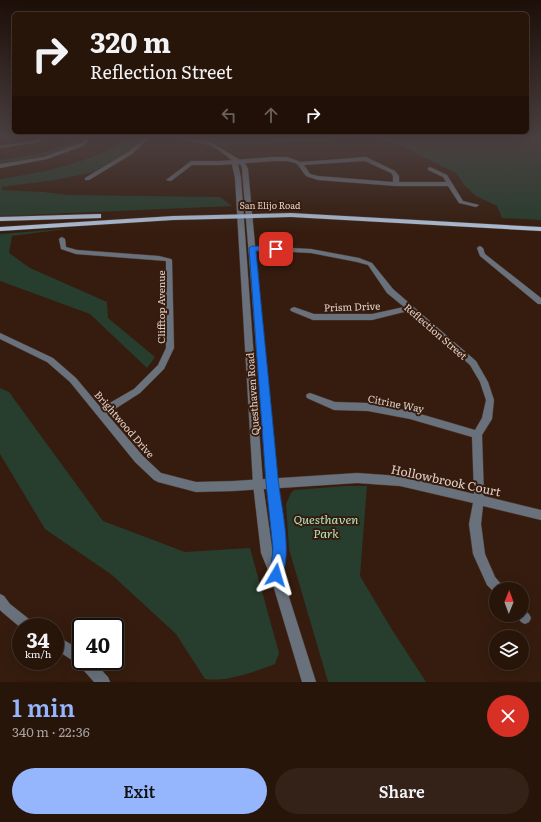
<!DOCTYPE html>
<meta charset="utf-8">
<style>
body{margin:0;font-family:Literata,serif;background:#342218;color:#f1f3f6;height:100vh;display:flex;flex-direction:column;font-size:15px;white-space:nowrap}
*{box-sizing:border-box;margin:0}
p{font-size:13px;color:#a59f9c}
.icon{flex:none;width:22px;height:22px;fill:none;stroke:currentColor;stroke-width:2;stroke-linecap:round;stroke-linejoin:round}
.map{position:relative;height:682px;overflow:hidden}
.drawer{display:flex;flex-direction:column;background:#28150a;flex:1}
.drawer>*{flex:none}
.guide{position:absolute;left:12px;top:12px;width:517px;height:122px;border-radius:6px;box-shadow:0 4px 16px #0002,0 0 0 1px #44342b;background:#28150a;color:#f1f3f6;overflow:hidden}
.needle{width:26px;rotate:1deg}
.buttons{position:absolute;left:489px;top:582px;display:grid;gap:8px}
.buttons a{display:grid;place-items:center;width:40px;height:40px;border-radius:50%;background:#28150a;box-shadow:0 4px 16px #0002,0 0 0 1px #44342b;font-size:20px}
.speed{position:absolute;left:12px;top:618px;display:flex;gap:8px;font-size:20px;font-weight:700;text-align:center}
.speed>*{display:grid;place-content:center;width:52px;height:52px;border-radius:50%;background:#28150a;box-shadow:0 4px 16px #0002,0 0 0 1px #44342b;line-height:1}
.speed small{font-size:10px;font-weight:400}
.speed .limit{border:2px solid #111;border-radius:6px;background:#fff;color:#111}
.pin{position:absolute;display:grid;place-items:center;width:34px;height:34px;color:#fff;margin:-17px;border-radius:8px;box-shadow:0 2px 6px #0006}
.me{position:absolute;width:44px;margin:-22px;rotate:7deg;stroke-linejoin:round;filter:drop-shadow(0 0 3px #0008)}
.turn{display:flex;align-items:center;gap:14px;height:84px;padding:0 12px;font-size:18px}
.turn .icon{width:52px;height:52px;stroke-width:2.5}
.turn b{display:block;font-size:28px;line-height:34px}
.lanes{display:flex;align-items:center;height:38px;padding:0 12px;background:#0003;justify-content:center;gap:20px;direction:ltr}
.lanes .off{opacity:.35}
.round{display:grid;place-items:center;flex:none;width:42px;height:42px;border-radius:21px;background:#342218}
.overview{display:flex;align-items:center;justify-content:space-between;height:68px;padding:0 12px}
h1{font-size:24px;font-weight:600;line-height:30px;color:#95b6fd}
.cta{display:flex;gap:8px;margin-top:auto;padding:8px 12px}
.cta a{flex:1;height:46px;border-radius:24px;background:#95b6fd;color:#111;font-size:16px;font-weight:600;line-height:46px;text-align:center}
.cta a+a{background:#342218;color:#f1f3f6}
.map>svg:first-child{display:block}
.green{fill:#273d2d}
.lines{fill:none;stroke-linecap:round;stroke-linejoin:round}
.minor-casing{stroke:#51392c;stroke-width:1}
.tertiary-casing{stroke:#51392c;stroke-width:1}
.primary-casing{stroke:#51392c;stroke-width:1}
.minor{fill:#68717c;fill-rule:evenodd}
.tertiary{fill:#68717c;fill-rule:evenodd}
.primary{fill:#adc0d8;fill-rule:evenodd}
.route{fill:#1a73e8;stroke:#114b97}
.labels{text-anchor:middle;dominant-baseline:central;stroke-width:4;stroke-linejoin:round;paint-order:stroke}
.far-street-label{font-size:9px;fill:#e2d0c8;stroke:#351c0e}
.street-label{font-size:10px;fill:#e2d0c8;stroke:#351c0e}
.near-street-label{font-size:12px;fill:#e2d0c8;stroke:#351c0e}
.near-park-label{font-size:12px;font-style:italic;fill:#b3e5c1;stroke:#351c0e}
</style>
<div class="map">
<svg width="541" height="682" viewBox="0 0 541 682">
<rect width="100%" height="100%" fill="#351c0e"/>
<!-- green -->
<path class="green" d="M 133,136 L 146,137 L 122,155 L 94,172 L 55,180 L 2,187 L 2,190 L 43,192 L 68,195 L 220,197 L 232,206 L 0,216 L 0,179 C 46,172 94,162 133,136 Z
M 181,136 L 536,136 L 541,142 L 541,220 L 502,218 L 497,206 L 476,196 L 464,185 L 456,173 L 399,145 L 365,137 L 322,141 L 232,145 L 225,147 L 206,141 Z
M 67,137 L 78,141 L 78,143 C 55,157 26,160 0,164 L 0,160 L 42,153 L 73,143 L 63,138 Z
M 74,228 L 12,236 L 9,253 L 30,268 L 107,302 L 108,318 L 155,357 L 147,368 L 90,314 L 0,281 L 0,234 Z
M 0,388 L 9,392 L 103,521 L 185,552 L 250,548 L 279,653 L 275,664 C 254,672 227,682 205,679 L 176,634 L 112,575 L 45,529 L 0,454 Z
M 345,486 L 367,486 L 360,576 L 391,628 L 426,682 L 328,682 L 289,549 L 286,504 L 291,493 L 294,490 Z"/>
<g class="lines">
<!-- minor casing -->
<g class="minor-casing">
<path id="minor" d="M 46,136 L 54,136 L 34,143 L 0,148 L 0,146 L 33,141 Z
M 74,136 L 87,138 L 88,142 L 83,146 L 47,159 L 0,168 L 0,164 L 44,157 L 83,142 L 83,140 Z
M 147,136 L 152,136 L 132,154 L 89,180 L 85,180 L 85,178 L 128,152 Z
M 273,157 L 287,157 L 301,162 L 366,157 L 395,171 L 399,176 L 399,182 L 446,182 L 443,177 L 428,170 L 428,168 L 430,167 L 447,175 L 463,201 L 479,205 L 476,207 L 459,203 L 448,186 L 396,186 L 318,180 L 306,176 L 298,165 L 295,163 L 287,161 L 273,161 L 220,165 L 192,165 L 171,181 L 166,180 L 191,161 L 220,161 ZM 365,161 L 391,173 L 393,176 L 393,182 L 318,176 L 310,174 L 304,165 Z
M 62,237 L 65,239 L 66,247 L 77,250 L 159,256 L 171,259 L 172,260 L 174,348 L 164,369 L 140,393 L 107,414 L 143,456 L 161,473 L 196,482 L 234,481 L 357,473 L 400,476 L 474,494 L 472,437 L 410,419 L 368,411 L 334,410 L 307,398 L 306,396 L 307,394 L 310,393 L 335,402 L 368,403 L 410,411 L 475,430 L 482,418 L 486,400 L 480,382 L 470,365 L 408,311 L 372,320 L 313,320 L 291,311 L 290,309 L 294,307 L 314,314 L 372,314 L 404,307 L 387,293 L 368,265 L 357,262 L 311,253 L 252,250 L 249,248 L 252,246 L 311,249 L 359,258 L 372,263 L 393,289 L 476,361 L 488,382 L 494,400 L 492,419 L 482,435 L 484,496 L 541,510 L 541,520 L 483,506 L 481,524 L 485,554 L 495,577 L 502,585 L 504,589 L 496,589 L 496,594 L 487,585 L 473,554 L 469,524 L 473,503 L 400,486 L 357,483 L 234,491 L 196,492 L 158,482 L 154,480 L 135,462 L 70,382 L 47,362 L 0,339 L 0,333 L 53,358 L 76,378 L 101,408 L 134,389 L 158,365 L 166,348 L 166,261 L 76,254 L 61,249 L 59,239 Z
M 480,246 L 483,248 L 485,254 L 541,298 L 541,304 L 538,304 L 480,256 L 477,248 Z
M 0,594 L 4,596 L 10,604 L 34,623 L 36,627 L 21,628 L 2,612 L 0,610 Z
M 522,609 L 529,614 L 531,618 L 529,622 L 525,624 L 521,622 L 516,615 L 522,615 Z
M 55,635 L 81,650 L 81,661 L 93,661 L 108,677 L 110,682 L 94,682 L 78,664 L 55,649 Z"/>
</g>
<!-- tertiary casing -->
<g class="tertiary-casing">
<path id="tertiary" d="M 162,136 L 190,138 L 212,143 L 245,163 L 248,169 L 277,483 L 286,549 L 282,575 L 316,682 L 302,682 L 270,575 L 261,553 L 253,484 L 235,178 L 232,165 L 234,162 L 219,150 L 209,145 ZM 238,164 L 241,165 L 242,169 L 267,483 L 274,549 L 273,555 L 263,484 L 241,178 Z"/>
</g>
<!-- primary casing -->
<g class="primary-casing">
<path id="primary" d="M 291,213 L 541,227 L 541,231 L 291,217 L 173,220 L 0,231 L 0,227 L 173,216 Z
M 98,214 L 101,214 L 101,218 L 0,221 L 0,217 Z"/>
</g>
<!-- minor -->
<use href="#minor" class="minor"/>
<!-- tertiary -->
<use href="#tertiary" class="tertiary"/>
<!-- primary -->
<use href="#primary" class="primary"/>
</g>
<!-- sky -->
<linearGradient id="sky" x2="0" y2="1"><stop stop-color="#1d0f08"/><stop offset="0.59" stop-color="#4b4041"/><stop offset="1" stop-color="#4b4041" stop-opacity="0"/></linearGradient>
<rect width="541" height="232" fill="url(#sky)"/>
<!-- route -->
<path class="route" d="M 252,246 L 276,247 L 280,249 L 276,251 L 256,251 C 263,326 271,402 278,478 C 281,508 293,551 281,580 L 276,582 L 272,580 L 270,575 L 273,549 L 266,483 L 249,248 Z"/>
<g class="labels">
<!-- far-street labels -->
<g class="far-street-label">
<text x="270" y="205">San Elijo Road</text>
</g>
<!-- street labels -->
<g class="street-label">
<text transform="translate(352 306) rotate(-2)">Prism Drive</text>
<text transform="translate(160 307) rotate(-90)">Clifftop Avenue</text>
<text transform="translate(436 331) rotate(41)">Reflection Street</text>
<text transform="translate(252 394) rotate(-94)">Questhaven Road</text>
<text transform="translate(396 403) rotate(11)">Citrine Way</text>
<text transform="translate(125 424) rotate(49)">Brightwood Drive</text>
</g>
<!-- near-street labels -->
<g class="near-street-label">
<text transform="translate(446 480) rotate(12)">Hollowbrook Court</text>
</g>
<!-- near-park labels -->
<g class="near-park-label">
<text x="326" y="519">Questhaven<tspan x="326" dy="14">Park</tspan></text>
</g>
</g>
</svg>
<div class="buttons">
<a><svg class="needle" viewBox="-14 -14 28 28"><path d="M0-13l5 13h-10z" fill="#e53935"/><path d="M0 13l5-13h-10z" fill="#a59f9c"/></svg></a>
<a><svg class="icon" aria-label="layers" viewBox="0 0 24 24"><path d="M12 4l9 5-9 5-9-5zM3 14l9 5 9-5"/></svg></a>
</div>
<div class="speed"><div>34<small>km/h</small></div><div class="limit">40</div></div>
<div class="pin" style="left:276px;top:249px;background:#d93025"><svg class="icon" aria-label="arrive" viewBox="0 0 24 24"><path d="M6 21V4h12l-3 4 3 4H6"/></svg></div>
<svg class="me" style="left:276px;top:575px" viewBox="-20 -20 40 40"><path d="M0-17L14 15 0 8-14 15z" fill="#1a73e8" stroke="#fff" stroke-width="4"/></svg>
<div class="guide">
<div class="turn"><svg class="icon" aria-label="right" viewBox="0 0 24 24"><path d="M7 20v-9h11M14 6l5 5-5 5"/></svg><div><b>320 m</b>Reflection Street</div></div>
<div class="lanes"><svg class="icon off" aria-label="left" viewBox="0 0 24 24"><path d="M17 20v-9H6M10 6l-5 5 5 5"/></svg><svg class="icon off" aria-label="ahead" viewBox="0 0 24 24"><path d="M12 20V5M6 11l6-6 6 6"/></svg><svg class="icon" aria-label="right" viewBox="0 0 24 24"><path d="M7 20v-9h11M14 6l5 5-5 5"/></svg></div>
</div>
</div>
<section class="drawer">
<div class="overview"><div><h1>1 min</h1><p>340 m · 22:36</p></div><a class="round" style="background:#d93025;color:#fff"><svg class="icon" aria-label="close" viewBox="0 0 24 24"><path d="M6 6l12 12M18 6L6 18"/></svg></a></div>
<div class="cta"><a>Exit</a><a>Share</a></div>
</section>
